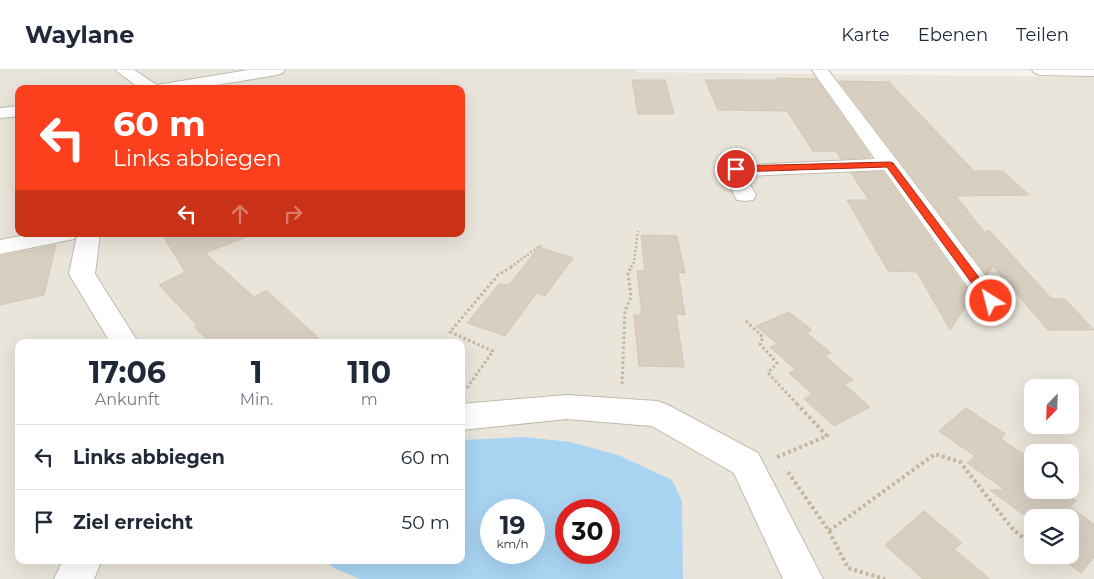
<!DOCTYPE html>
<html lang="de">
<style>
body{margin:0;font-family:Montserrat,sans-serif;background:#f6f6f7;color:#1f2937;height:100vh;display:flex;flex-direction:column;font-size:19px;white-space:nowrap}
*{box-sizing:border-box;margin:0}
p{font-size:16px;color:#747a83}
.icon{flex:none;width:28px;height:28px;fill:none;stroke:currentColor;stroke-width:2;stroke-linecap:round;stroke-linejoin:round}
.map{position:relative;flex:1;overflow:hidden}
.sheet{position:absolute;left:15px;top:269px;width:450px;height:225px;display:flex;flex-direction:column;background:#fff;border-radius:10px;box-shadow:0 5px 20px #0002}
.sheet>*{flex:none}
.hud{position:absolute;left:15px;top:15px;width:450px;height:152px;border-radius:10px;box-shadow:0 5px 20px #0002;background:#fc3f1d;color:#fff;overflow:hidden}
.needle{width:32px;rotate:203deg}
.buttons{position:absolute;left:1024px;top:309px;display:grid;gap:10px}
.buttons a{display:grid;place-items:center;width:55px;height:55px;border-radius:10px;background:#fff;box-shadow:0 5px 20px #0002;font-size:25px}
.speed{position:absolute;left:480px;top:429px;display:flex;gap:10px;font-size:25px;font-weight:700;text-align:center}
.speed>*{display:grid;place-content:center;width:65px;height:65px;border-radius:50%;background:#fff;box-shadow:0 5px 20px #0002;line-height:1}
.speed small{font-size:12px;font-weight:400}
.speed .limit{border:8px solid #d22;background:#fff;color:#111}
.pin{position:absolute;display:grid;place-items:center;width:42px;height:42px;color:#fff;margin:-21px;border:2px solid #fff;border-radius:50%;box-shadow:0 1px 5px #0007}
.me{position:absolute;width:55px;margin:-28px;rotate:324deg;stroke-linejoin:round;filter:drop-shadow(0 0 4px #0008)}
.turn{display:flex;align-items:center;gap:18px;height:105px;padding:0 15px;font-size:22px}
.turn .icon{width:65px;height:65px;stroke-width:2.5}
.turn b{display:block;font-size:35px;line-height:42px}
.lanes{display:flex;align-items:center;height:48px;padding:0 15px;background:#0003;justify-content:center;gap:25px;direction:ltr}
.lanes .off{opacity:.35}
.eta{display:flex;justify-content:space-evenly;align-items:center;height:85px;text-align:center}
.eta b{font-size:30px;font-weight:700;line-height:35px}
ul{padding:0;list-style:none}
li{display:flex;align-items:center;gap:15px;height:65px;padding:0 15px;border-top:1px solid #e0e1e3}
li div{flex:1}
li b{display:block;font-size:19px}
li em{font-style:normal}
header{display:flex;align-items:center;gap:30px;box-sizing:border-box;height:70px;padding:0 25px;background:#fff;border-bottom:1px solid #e0e1e3}
header strong{font-size:24px}
nav{display:flex;gap:28px;margin-inline-start:auto;font-size:18px}
.map>svg:first-child{display:block}
.residential{fill:#eae5da;fill-rule:evenodd}
.water{fill:#a9d4f2;fill-rule:evenodd}
.building{fill:#d8cfc1;stroke:#d3c7b4}
.lines{fill:none;stroke-linecap:round;stroke-linejoin:round}
.minor-casing{stroke:#c2bbae;stroke-width:2}
.path-far2{stroke:#c4b79f;stroke-width:2.5;stroke-dasharray:2 2;stroke-linecap:butt}
.path-far1{stroke:#c4b79f;stroke-width:3;stroke-dasharray:2.5 2.5;stroke-linecap:butt}
.path{stroke:#c4b79f;stroke-width:4;stroke-dasharray:3 3;stroke-linecap:butt}
.minor{fill:#fff;fill-rule:evenodd}
.route{fill:#fc3f1d;stroke:#a42913}
</style>
<header>
<strong>Waylane</strong>
<nav><a>Karte</a><a>Ebenen</a><a>Teilen</a></nav>
</header>
<div class="map">
<svg width="1094" height="509" viewBox="0 0 1094 509">
<rect width="100%" height="100%" fill="#f6f3ec"/>
<!-- residential -->
<path class="residential" d="M 0,0 L 636,0 L 637,2 L 1094,7 L 1094,509 L 0,509 ZM 19,19 L 461,19 L 461,164 L 19,164 ZM 19,272 L 461,272 L 461,490 L 19,490 ZM 1032,318 L 1070,318 L 1070,355 L 1032,355 ZM 1032,382 L 1070,382 L 1070,420 L 1032,420 ZM 491,440 L 534,440 L 534,482 L 491,482 ZM 566,440 L 609,440 L 609,482 L 566,482 ZM 1032,448 L 1070,448 L 1070,485 L 1032,485 Z"/>
<!-- water -->
<path class="water" d="M 525,367 L 570,372 L 618,385 L 672,410 L 682,431 L 683,509 L 360,509 L 334,498 L 324,490 L 461,490 L 461,370 ZM 491,440 L 534,440 L 534,482 L 491,482 ZM 566,440 L 609,440 L 609,482 L 566,482 Z"/>
<!-- building -->
<path class="building" d="M 777,8 L 816,9 L 871,87 L 841,89 L 836,81 L 813,81 L 787,41 L 718,40 L 705,10 L 778,10 Z
M 632,10 L 665,10 L 674,44 L 638,44 Z
M 839,11 L 889,12 L 974,101 L 1003,101 L 1029,125 L 956,126 L 985,163 L 989,160 L 1052,229 L 1065,229 L 1094,260 L 1048,260 L 993,196 L 987,205 Z
M 883,102 L 972,227 L 950,260 L 917,202 L 888,201 L 847,130 L 869,130 L 851,103 Z
M 162,164 L 249,164 L 249,166 L 205,183 L 254,227 L 266,220 L 323,272 L 209,272 L 194,256 L 197,255 L 159,215 L 185,202 Z
M 641,165 L 677,166 L 685,203 L 678,202 L 685,245 L 676,244 L 684,297 L 639,296 L 634,245 L 642,245 L 637,201 L 645,201 Z
M 56,175 L 44,225 L 0,235 L 0,186 Z
M 539,177 L 573,188 L 545,226 L 537,223 L 505,266 L 467,253 L 499,214 L 509,215 Z
M 789,242 L 812,260 L 807,263 L 831,283 L 825,286 L 853,310 L 844,314 L 870,337 L 834,356 L 804,329 L 812,324 L 789,303 L 796,300 L 770,277 L 777,274 L 756,256 Z
M 966,338 L 1005,364 L 1001,369 L 1032,390 L 1032,420 L 1060,420 L 1076,431 L 1070,437 L 1094,454 L 1094,487 L 1081,503 L 1057,485 L 1070,485 L 1070,448 L 1032,448 L 1032,451 L 990,420 L 1005,420 L 967,393 L 975,386 L 939,361 Z
M 924,441 L 962,473 L 954,479 L 990,509 L 923,509 L 885,475 Z"/>
<g class="lines">
<!-- minor casing -->
<g class="minor-casing">
<path id="minor" d="M 115,0 L 134,0 L 157,15 L 248,0 L 285,0 L 282,3 L 277,5 L 191,19 L 141,19 Z
M 812,0 L 828,0 L 1000,225 L 1004,231 L 1000,237 L 991,240 L 982,237 L 884,100 L 745,106 L 756,125 L 753,130 L 745,131 L 737,130 L 722,100 L 725,96 L 875,89 Z
M 1032,0 L 1094,0 L 1094,6 L 1040,5 L 1035,3 Z
M 19,36 L 19,46 L 0,48 L 0,38 Z
M 31,164 L 100,164 L 95,204 L 138,272 L 110,272 L 69,204 L 77,165 L 74,169 L 0,184 L 0,170 Z
M 567,325 L 657,331 L 668,335 L 758,383 L 823,509 L 783,509 L 734,403 L 652,356 L 567,349 L 461,360 L 461,334 Z
M 63,490 L 102,490 L 94,509 L 54,509 Z"/>
</g>
<!-- path-far2 -->
<path class="path-far2" d="M 511,197 L 541,175
M 631,197 L 634,192 L 638,161"/>
<!-- path-far1 -->
<path class="path-far1" d="M 746,251 L 763,267 L 760,274 L 777,293 L 768,303 L 798,335
M 622,314 L 625,241 L 631,227 L 628,203 L 632,196
M 467,318 L 493,281 L 450,262 L 498,205 L 513,196"/>
<!-- path -->
<path class="path" d="M 777,387 L 827,366 L 797,334
M 788,402 L 829,461 L 935,384 L 960,392 L 1011,457 L 1032,476
M 829,461 L 848,498 L 885,509
M 1042,485 L 1049,491"/>
<!-- minor -->
<use href="#minor" class="minor"/>
</g>
<!-- route -->
<path class="route" d="M 890,92 L 893,93 L 995,229 L 997,231 L 995,234 L 987,234 L 887,97 L 736,102 L 732,99 L 736,96 Z"/>
</svg>
<div class="buttons">
<a><svg class="needle" viewBox="-14 -14 28 28"><path d="M0-13l5 13h-10z" fill="#e53935"/><path d="M0 13l5-13h-10z" fill="#747a83"/></svg></a>
<a><svg class="icon" aria-label="search" viewBox="0 0 24 24"><circle cx="10" cy="10" r="6"/><path d="M15 15l6 6"/></svg></a>
<a><svg class="icon" aria-label="layers" viewBox="0 0 24 24"><path d="M12 4l9 5-9 5-9-5zM3 14l9 5 9-5"/></svg></a>
</div>
<div class="speed"><div>19<small>km/h</small></div><div class="limit">30</div></div>
<div class="pin" style="left:736px;top:99px;background:#d93025"><svg class="icon" aria-label="arrive" viewBox="0 0 24 24"><path d="M6 21V4h12l-3 4 3 4H6"/></svg></div>
<svg class="me" style="left:991px;top:231px" viewBox="-20 -20 40 40"><circle r="17" fill="#fc3f1d" stroke="#fff" stroke-width="3"/><path d="M0-11L8 9 0 5-8 9z" fill="#fff"/></svg>
<div class="hud">
<div class="turn"><svg class="icon" aria-label="left" viewBox="0 0 24 24"><path d="M17 20v-9H6M10 6l-5 5 5 5"/></svg><div><b>60 m</b>Links abbiegen</div></div>
<div class="lanes"><svg class="icon" aria-label="left" viewBox="0 0 24 24"><path d="M17 20v-9H6M10 6l-5 5 5 5"/></svg><svg class="icon off" aria-label="ahead" viewBox="0 0 24 24"><path d="M12 20V5M6 11l6-6 6 6"/></svg><svg class="icon off" aria-label="right" viewBox="0 0 24 24"><path d="M7 20v-9h11M14 6l5 5-5 5"/></svg></div>
</div>
<section class="sheet">
<div class="eta">
<div><b>17:06</b><p>Ankunft</p></div>
<div><b>1</b><p>Min.</p></div>
<div><b>110</b><p>m</p></div>
</div>
<ul>
<li><svg class="icon" aria-label="left" viewBox="0 0 24 24"><path d="M17 20v-9H6M10 6l-5 5 5 5"/></svg><div><b>Links abbiegen</b></div><em>60 m</em></li>
<li><svg class="icon" aria-label="arrive" viewBox="0 0 24 24"><path d="M6 21V4h12l-3 4 3 4H6"/></svg><div><b>Ziel erreicht</b></div><em>50 m</em></li>
</ul>
</section>
</div>
